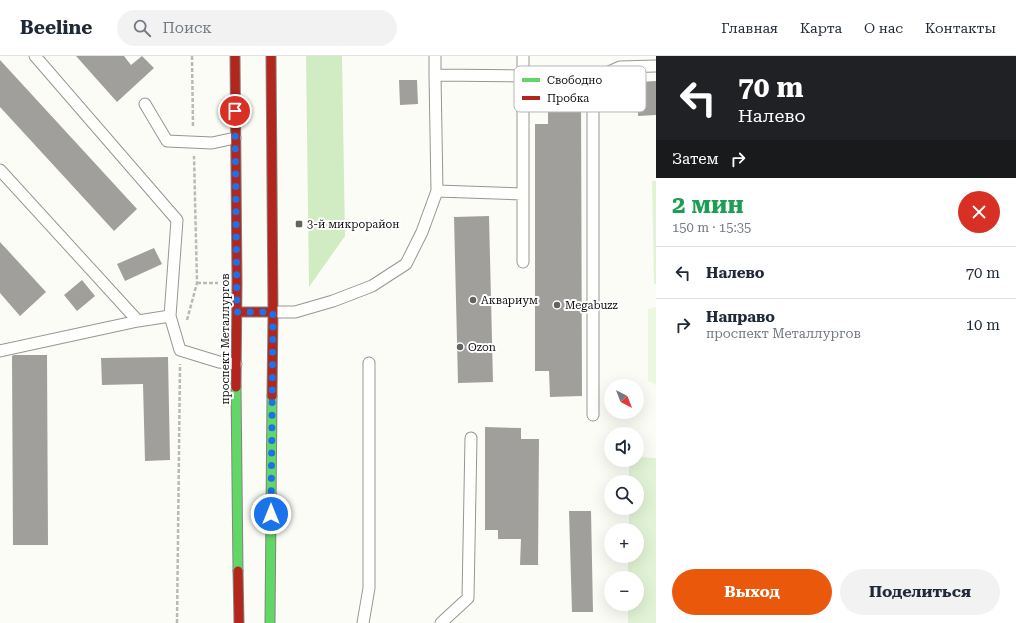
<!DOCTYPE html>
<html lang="ru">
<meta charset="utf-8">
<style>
body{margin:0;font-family:"Roboto Serif",serif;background:#f2f2f3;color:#1f2937;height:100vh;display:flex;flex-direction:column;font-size:15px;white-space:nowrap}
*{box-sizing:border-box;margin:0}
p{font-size:13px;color:#747a83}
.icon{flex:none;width:22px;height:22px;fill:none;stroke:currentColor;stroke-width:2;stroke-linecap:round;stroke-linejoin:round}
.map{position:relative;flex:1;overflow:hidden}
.panel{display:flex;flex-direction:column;background:#fff;width:360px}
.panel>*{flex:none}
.hud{background:#202124;color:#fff;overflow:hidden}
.needle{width:26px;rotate:138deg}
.controls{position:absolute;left:604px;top:323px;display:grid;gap:8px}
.controls a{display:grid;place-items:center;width:40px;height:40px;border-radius:50%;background:#fff;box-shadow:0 4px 16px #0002;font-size:20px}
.pin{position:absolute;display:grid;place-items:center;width:34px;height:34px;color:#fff;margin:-17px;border:2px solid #fff;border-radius:50%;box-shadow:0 1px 4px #0007}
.me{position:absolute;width:44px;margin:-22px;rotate:0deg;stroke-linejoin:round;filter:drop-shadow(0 0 3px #0008)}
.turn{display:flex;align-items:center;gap:14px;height:84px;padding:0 16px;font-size:18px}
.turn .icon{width:52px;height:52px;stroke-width:2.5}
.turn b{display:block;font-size:28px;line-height:34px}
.then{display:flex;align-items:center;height:38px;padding:0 16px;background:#0003;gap:8px;font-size:15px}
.round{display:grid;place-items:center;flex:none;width:42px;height:42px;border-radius:21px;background:#f2f2f3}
.summary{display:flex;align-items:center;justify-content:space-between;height:68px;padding:0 16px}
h1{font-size:24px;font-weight:700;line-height:30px;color:#1e9e55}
.primary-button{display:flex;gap:8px;margin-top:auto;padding:8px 16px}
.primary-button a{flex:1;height:46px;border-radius:24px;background:#ea580c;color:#fff;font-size:16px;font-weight:700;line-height:46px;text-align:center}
.primary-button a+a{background:#f2f2f3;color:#1f2937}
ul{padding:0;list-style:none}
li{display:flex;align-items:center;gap:12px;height:52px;padding:0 16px;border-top:1px solid #e0e1e3}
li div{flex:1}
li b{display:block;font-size:15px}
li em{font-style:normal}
header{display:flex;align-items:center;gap:24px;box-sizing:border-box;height:56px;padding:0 20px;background:#fff;border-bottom:1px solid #e0e1e3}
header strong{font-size:19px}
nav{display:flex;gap:22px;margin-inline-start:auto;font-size:14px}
.search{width:280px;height:36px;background:#f2f2f3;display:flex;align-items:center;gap:10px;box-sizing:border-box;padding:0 14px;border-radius:22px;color:#747a83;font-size:15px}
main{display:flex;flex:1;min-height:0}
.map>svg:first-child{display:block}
.green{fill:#e2f3d5}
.forest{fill:#d1ecc2}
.pitch{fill:#ecf7df}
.building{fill:#a09f9b}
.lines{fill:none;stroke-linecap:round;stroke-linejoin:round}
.lane-casing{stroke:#969694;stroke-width:13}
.fast-casing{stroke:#848481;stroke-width:11}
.jam-casing{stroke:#848481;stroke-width:11}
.path{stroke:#b9b9b8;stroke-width:2.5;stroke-dasharray:4 2;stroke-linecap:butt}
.lane{stroke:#fffffe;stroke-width:11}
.fast{stroke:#63d668;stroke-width:9}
.jam{stroke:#b3261e;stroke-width:9}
.route{stroke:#1a73e8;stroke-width:7;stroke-dasharray:0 12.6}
.poi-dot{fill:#636360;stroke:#fff;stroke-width:1.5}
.labels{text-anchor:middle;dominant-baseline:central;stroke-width:4;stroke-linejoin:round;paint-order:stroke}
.poi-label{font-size:11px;fill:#101010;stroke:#fff;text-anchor:start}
.street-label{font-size:11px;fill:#101010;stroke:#fff}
.key{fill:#fff;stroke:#b7b7b7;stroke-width:1}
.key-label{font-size:11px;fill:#101010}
</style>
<header>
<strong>Beeline</strong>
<div class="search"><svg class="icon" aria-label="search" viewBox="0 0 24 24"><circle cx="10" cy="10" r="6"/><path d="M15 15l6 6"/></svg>Поиск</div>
<nav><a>Главная</a><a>Карта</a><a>О нас</a><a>Контакты</a></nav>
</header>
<main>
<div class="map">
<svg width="656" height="567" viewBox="0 0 656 567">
<rect width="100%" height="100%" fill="#fcfcf6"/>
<!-- green -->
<path class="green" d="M 652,125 L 656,125 L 656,228 L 654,228 Z
M 637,401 L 656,402 L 656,567 L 628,567 L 628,548 L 637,548 L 637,522 L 628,522 L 628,500 L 637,500 L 637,474 L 629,474 L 629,452 L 637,452 L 637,426 L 629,426 L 629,404 L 637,404 Z"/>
<!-- forest -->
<path class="forest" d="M 306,0 L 342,0 L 345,180 L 309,231 Z"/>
<!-- pitch -->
<path class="pitch" d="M 656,251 L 656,329 L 648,325 L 648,253 Z"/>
<!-- building -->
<path class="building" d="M 76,0 L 124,0 L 131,9 L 142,0 L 154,12 L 117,46 Z
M 0,4 L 137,153 L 114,175 L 0,51 Z
M 399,24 L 417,24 L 418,48 L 400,49 Z
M 656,25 L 656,59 L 638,60 L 638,26 Z
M 548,41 L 581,41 L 582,340 L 550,341 L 549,315 L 535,315 L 535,68 L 548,68 Z
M 489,160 L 493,326 L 458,327 L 454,161 Z
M 0,186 L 46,236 L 20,260 L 0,237 Z
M 154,192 L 162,208 L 125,225 L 117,208 Z
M 82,224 L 95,240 L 77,255 L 64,239 Z
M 14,299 L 47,299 L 48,489 L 13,489 L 12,300 Z
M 168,301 L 170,404 L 145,405 L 143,328 L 102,329 L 101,302 Z
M 485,371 L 521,372 L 521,383 L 539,383 L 538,509 L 520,509 L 521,483 L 498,483 L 498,474 L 485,474 Z
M 569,455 L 591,455 L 593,556 L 572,556 Z"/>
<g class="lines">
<!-- lane casing -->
<g class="lane-casing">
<path id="lane" d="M 35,0 L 177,164 L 170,260
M 435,0 L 435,19 L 523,20 L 593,23 L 620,11 L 656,10
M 145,48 L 167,85 L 212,87 L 235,82
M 0,114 L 138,265
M 437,135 L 523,138
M 523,206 L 523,0
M 273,256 L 295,256 L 333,245 L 372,230 L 406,208 L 422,176 L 437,135 L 435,19
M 0,295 L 138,265 L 170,260 L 180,294 L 219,306 L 236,308
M 593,359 L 593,23
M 363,567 L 369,532 L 369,307
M 441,567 L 468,542 L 471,382"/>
</g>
<!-- fast casing -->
<g class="fast-casing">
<path id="fast" d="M 236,331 L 238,515
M 270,567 L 272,340"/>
</g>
<!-- jam casing -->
<g class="jam-casing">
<path id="jam" d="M 235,0 L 237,227 L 236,331
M 271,0 L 273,256 L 272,340
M 237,256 L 273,256
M 238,515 L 239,567"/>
</g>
<!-- path -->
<path class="path" d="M 192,0 L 193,71
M 197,227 L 218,227
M 187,264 L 197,227 L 194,100
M 177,567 L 180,308"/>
<!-- lane -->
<use href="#lane" class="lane"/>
<!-- fast -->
<use href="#fast" class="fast"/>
<!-- jam -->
<use href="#jam" class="jam"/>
</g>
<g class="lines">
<!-- route -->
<path class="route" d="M 235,55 L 237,256 L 273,256 L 271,458"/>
</g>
<!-- markers -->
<g class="poi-dot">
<rect x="295" y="164" width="8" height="8" rx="2"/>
<circle cx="473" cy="244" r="4"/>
<circle cx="557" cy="249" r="4"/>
<circle cx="460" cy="291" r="4"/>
</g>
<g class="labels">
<!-- poi labels -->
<g class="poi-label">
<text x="307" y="168">3-й микрорайон</text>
<text x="481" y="244">Аквариум</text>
<text x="565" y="249">Megabuzz</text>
<text x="468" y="291">Ozon</text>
</g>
<!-- street labels -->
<g class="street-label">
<text transform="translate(225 283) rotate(-90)">проспект Металлургов</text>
</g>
</g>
<!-- legend -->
<rect x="514" y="10" width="132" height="46" rx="6" class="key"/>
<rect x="522" y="22" width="18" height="4" fill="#63d668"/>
<rect x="522" y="40" width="18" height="4" fill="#b3261e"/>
<g class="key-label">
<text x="547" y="28">Свободно</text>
<text x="547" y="46">Пробка</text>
</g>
</svg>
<div class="controls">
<a><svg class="needle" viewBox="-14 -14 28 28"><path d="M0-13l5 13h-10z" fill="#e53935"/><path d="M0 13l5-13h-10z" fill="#747a83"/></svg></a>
<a><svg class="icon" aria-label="sound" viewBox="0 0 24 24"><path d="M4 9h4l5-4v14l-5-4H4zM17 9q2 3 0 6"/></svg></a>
<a><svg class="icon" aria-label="search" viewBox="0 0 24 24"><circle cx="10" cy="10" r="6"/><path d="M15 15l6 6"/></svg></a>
<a>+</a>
<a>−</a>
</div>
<div class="pin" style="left:235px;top:55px;background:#d93025"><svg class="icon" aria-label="arrive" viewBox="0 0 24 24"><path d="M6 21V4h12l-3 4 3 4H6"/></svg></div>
<svg class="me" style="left:271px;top:458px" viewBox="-20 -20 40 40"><circle r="17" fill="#1a73e8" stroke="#fff" stroke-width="3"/><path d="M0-11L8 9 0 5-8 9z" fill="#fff"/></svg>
</div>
<section class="panel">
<div class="hud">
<div class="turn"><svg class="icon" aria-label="left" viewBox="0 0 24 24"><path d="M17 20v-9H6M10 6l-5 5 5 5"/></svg><div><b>70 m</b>Налево</div></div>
<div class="then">Затем<svg class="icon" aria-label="right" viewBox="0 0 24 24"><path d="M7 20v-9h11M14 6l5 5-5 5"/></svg></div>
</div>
<div class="summary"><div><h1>2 мин</h1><p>150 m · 15:35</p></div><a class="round" style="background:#d93025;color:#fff"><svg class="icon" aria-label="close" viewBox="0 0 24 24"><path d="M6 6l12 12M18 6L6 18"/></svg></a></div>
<ul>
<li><svg class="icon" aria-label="left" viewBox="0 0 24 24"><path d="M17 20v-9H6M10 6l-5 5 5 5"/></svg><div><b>Налево</b></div><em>70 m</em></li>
<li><svg class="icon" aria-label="right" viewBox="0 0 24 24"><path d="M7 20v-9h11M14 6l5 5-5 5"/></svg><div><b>Направо</b><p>проспект Металлургов</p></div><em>10 m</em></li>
</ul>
<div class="primary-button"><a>Выход</a><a>Поделиться</a></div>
</section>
</main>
